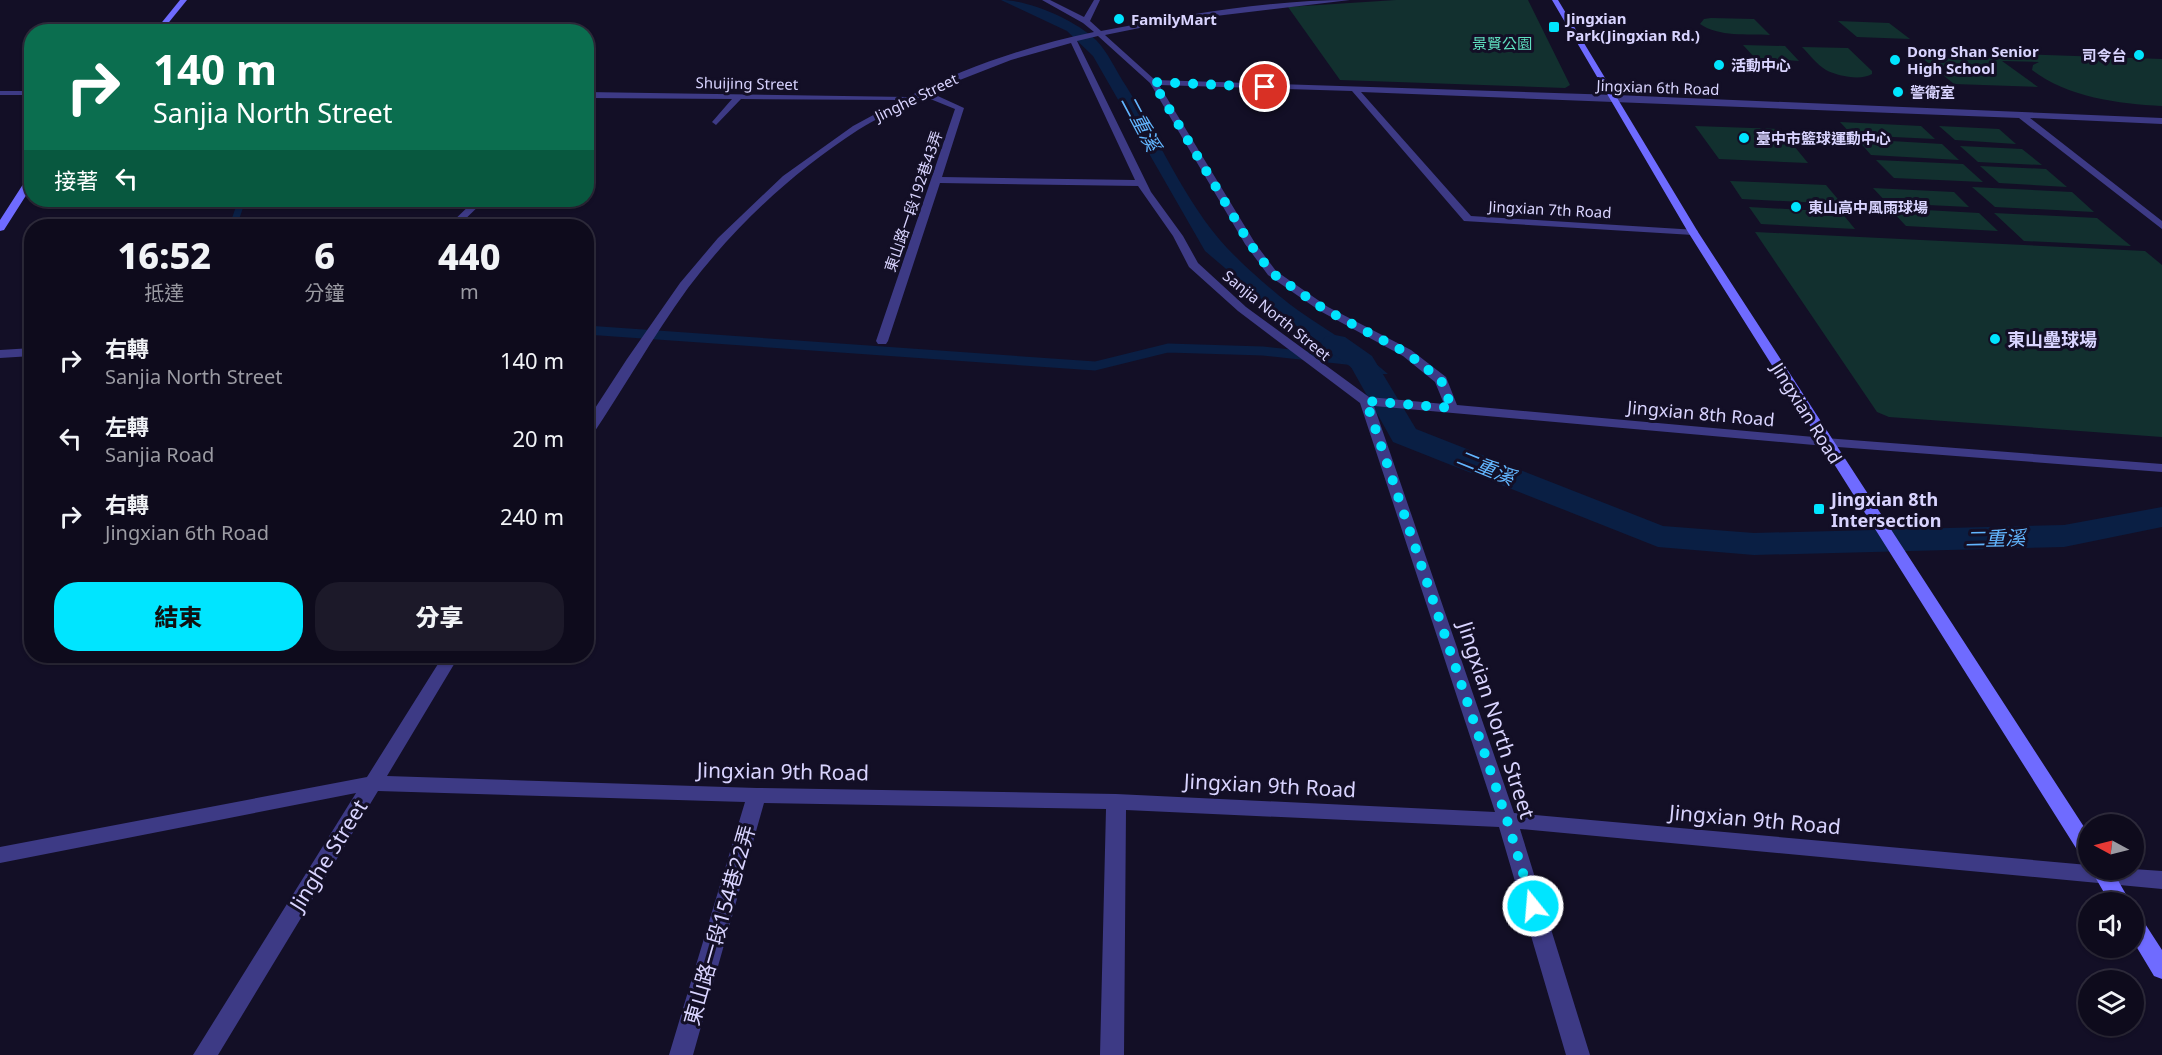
<!DOCTYPE html>
<html lang="zh-TW">
<meta charset="utf-8">
<style>
body{margin:0;font-family:"Noto Sans","Noto Sans TC",sans-serif;background:#1c1929;color:#f1f3f6;height:100vh;display:flex;flex-direction:column;font-size:22px;white-space:nowrap}
*{box-sizing:border-box;margin:0}
p{font-size:20px;color:#9b9ba3}
.icon{flex:none;width:33px;height:33px;fill:none;stroke:currentColor;stroke-width:2;stroke-linecap:round;stroke-linejoin:round}
.map{position:relative;flex:1;overflow:hidden}
.side{position:absolute;left:24px;top:219px;width:570px;height:444px;display:flex;flex-direction:column;background:#0e0b1c;border-radius:24px;box-shadow:0 2px 4px #0004,0 0 0 2px #2e2b3b}
.side>*{flex:none}
.hud{position:absolute;left:24px;top:24px;width:570px;height:183px;border-radius:24px;box-shadow:0 2px 4px #0004,0 0 0 2px #2e2b3b;background:#0b6e4f;color:#fff;overflow:hidden}
.needle{width:39px;rotate:277deg}
.controls{position:absolute;left:2078px;top:814px;display:grid;gap:12px}
.controls a{display:grid;place-items:center;width:66px;height:66px;border-radius:50%;background:#0e0b1c;box-shadow:0 2px 4px #0004,0 0 0 2px #2e2b3b;font-size:30px}
.pin{position:absolute;display:grid;place-items:center;width:51px;height:51px;color:#fff;margin:-26px;border:3px solid #fff;border-radius:50%;box-shadow:0 2px 6px #0007}
.me{position:absolute;width:66px;margin:-33px;rotate:343deg;stroke-linejoin:round;filter:drop-shadow(0 0 4px #0008)}
.turn{display:flex;align-items:center;gap:21px;height:126px;padding:0 30px;font-size:27px}
.turn .icon{width:78px;height:78px;stroke-width:2.5}
.turn b{display:block;font-size:42px;line-height:51px}
.then{display:flex;align-items:center;height:57px;padding:0 30px;background:#0003;gap:12px;font-size:22px}
.eta{display:flex;justify-content:space-evenly;align-items:center;height:102px;text-align:center}
.eta b{font-size:36px;font-weight:800;line-height:42px}
.cta{display:flex;gap:12px;margin-top:auto;padding:12px 30px}
.cta a{flex:1;height:69px;border-radius:24px;background:#00e5ff;color:#111;font-size:24px;font-weight:800;line-height:69px;text-align:center}
.cta a+a{background:#1c1929;color:#f1f3f6}
ul{padding:0;list-style:none}
li{display:flex;align-items:center;gap:18px;height:78px;padding:0 30px}
li div{flex:1}
li b{display:block;font-size:22px}
li em{font-style:normal}
.map>svg:first-child{display:block}
.green{fill:#12302f}
.water{fill:#0a1f44}
.lines{fill:none;stroke-linecap:round;stroke-linejoin:round}
.stream-far1{stroke:#0a1f44;stroke-width:7}
.stream{stroke:#0a1f44;stroke-width:9}
.canal{fill:#0a1f44;fill-rule:evenodd}
.street{fill:#3d3a85;fill-rule:evenodd}
.secondary{fill:#6f6bff;fill-rule:evenodd}
.route{stroke:#00e5ff;stroke-width:10;stroke-dasharray:0 18}
.poi-dot{fill:#00e5ff;stroke:#130f26;stroke-width:2}
.labels{text-anchor:middle;dominant-baseline:central;stroke-width:6;stroke-linejoin:round;paint-order:stroke}
.far-poi-label{font-size:15px;font-weight:bold;fill:#d9d4ff;stroke:#130f26;text-anchor:start}
.far-park-label{font-size:15px;fill:#5fe0c0;stroke:#130f26}
.far-street-label{font-size:15px;fill:#d9d4ff;stroke:#130f26}
.poi-label{font-size:18px;font-weight:bold;fill:#d9d4ff;stroke:#130f26;text-anchor:start}
.street-label{font-size:18px;fill:#d9d4ff;stroke:#130f26}
.water-label{font-size:20px;font-style:italic;fill:#62b6ff;stroke:#130f26}
.near-street-label{font-size:21px;fill:#d9d4ff;stroke:#130f26}
</style>
<div class="map">
<svg width="2162" height="1055" viewBox="0 0 2162 1055">
<rect width="100%" height="100%" fill="#130f26"/>
<!-- green -->
<path class="green" d="M 1396,0 L 1528,0 L 1570,85 L 1565,88 L 1340,80 L 1288,7 Z
M 1711,18 L 1754,19 L 1770,35 C 1747,34 1719,37 1700,24 L 1704,19 Z
M 1838,21 L 1889,23 L 1910,39 L 1857,37 Z
M 1743,45 L 1785,46 L 1799,61 L 1755,58 Z
M 1802,47 L 1848,48 L 1872,71 L 1872,74 C 1861,81 1837,76 1826,70 C 1817,65 1809,54 1802,47 Z
M 1958,52 L 2162,59 L 2162,106 C 2119,104 2067,97 2032,70 L 2033,65 L 2039,62 L 2002,61 L 2038,87 L 1954,84 L 1921,57 L 1967,59 Z
M 1840,122 L 1921,126 L 1935,139 L 1852,135 Z
M 1695,126 L 1780,129 L 1808,163 L 1719,159 Z
M 1939,126 L 1999,129 L 2016,144 L 1955,140 Z
M 1857,139 L 1942,144 L 1959,160 L 1871,155 Z
M 1960,146 L 2022,149 L 2042,165 L 1978,162 Z
M 1876,160 L 1963,164 L 1983,182 L 1894,178 Z
M 1980,166 L 2046,169 L 2067,187 L 1999,183 Z
M 1730,181 L 1826,185 L 1842,204 L 1742,199 Z
M 1972,187 L 2072,192 L 2094,212 L 1995,207 Z
M 1873,188 L 1954,192 L 1969,207 L 1887,203 Z
M 1749,207 L 1841,212 L 1855,229 L 1761,224 Z
M 1889,208 L 1979,213 L 1998,231 L 1906,226 Z
M 1994,213 L 2097,218 L 2131,246 L 2024,241 Z
M 1755,232 L 2145,251 L 2162,265 L 2162,437 L 1889,417 L 1877,412 Z"/>
<!-- water -->
<path class="water" d="M 1001,0 C 1029,0 1075,20 1096,40 C 1108,52 1116,71 1126,86 C 1159,139 1184,201 1227,248 C 1244,266 1279,297 1299,311 C 1329,332 1361,350 1388,374 L 1357,374 L 1344,359 L 1278,313 L 1205,251 L 1093,56 L 1067,31 Z"/>
<g class="lines">
<!-- stream-far1 -->
<path class="stream-far1" d="M 233,226 L 242,200"/>
<!-- stream -->
<path class="stream" d="M 586,330 L 1095,366 L 1168,348 L 1263,351 L 1356,361"/>
<!-- canal -->
<path class="canal" d="M 1335,335 L 1345,337 L 1372,356 L 1416,429 L 1663,526 L 1754,533 L 2064,525 L 2162,507 L 2162,527 L 2064,547 L 1754,555 L 1658,547 L 1393,442 L 1351,367 L 1325,349 L 1321,343 L 1325,337 Z"/>
<!-- street -->
<path class="street" d="M 1042,0 L 1050,0 L 1084,17 L 1094,0 L 1100,0 L 1090,21 L 1101,31 C 1183,15 1267,0 1350,0 L 1174,21 L 1105,35 L 1155,80 L 1616,95 L 2162,118 L 2162,124 L 2030,118 L 2162,221 L 2162,229 L 2019,118 L 1361,92 L 1471,216 L 1697,230 L 1698,232 L 1693,235 L 1464,221 L 1352,91 L 1159,85 L 1255,243 L 1276,271 L 1328,307 L 1411,350 L 1446,377 L 1457,405 L 1825,438 L 2162,464 L 2162,472 L 1825,446 L 1374,406 L 1514,813 L 2088,865 L 2088,870 L 2133,869 L 2162,871 L 2162,889 L 1520,829 L 1590,1055 L 1566,1055 L 1499,827 L 1126,810 L 1124,1055 L 1100,1055 L 1106,809 L 764,803 L 693,1055 L 669,1055 L 745,802 L 378,791 L 218,1055 L 193,1055 L 356,793 L 0,863 L 0,847 L 367,777 L 443,656 L 459,656 L 387,776 L 757,788 L 1116,794 L 1495,812 L 1360,403 L 1238,311 L 1189,267 L 1173,236 L 1138,186 L 940,183 L 888,341 L 886,344 L 878,344 L 876,341 L 955,109 L 923,96 C 901,107 879,117 858,130 C 793,172 735,226 688,288 C 653,336 624,388 591,437 L 586,438 L 586,422 L 627,359 L 680,283 L 718,238 L 783,176 L 853,126 L 901,100 L 741,99 L 716,125 L 712,122 L 732,99 L 586,98 L 586,92 L 908,97 C 965,67 1031,45 1094,32 L 1083,23 ZM 1098,36 L 1150,83 L 1245,244 L 1268,275 L 1320,311 L 1403,356 L 1435,382 L 1444,404 L 1369,397 L 1246,307 L 1198,263 L 1183,236 L 1151,192 L 1077,41 ZM 1071,43 L 1135,180 L 942,177 L 964,108 L 929,92 L 1011,60 Z
M 0,91 L 32,91 L 32,95 L 0,95 Z
M 475,200 L 485,200 L 458,226 L 448,226 Z
M 32,348 L 32,356 L 0,358 L 0,350 Z"/>
<!-- secondary -->
<path class="secondary" d="M 180,0 L 187,0 L 161,32 L 154,32 Z
M 1552,0 L 1558,0 L 1698,232 L 2088,833 L 2088,858 L 2081,856 L 1688,232 Z
M 32,174 L 32,186 L 4,230 L 0,231 L 0,220 L 29,175 Z
M 2091,870 L 2112,870 L 2131,903 L 2110,903 Z
M 2133,913 L 2140,916 L 2162,950 L 2162,979 L 2154,976 L 2133,941 Z"/>
</g>
<g class="lines">
<!-- route -->
<path class="route" d="M 1265,87 L 1153,82 L 1250,244 L 1272,273 L 1324,309 L 1407,353 L 1441,380 L 1452,408 L 1366,401 L 1507,820 L 1533,906"/>
</g>
<!-- markers -->
<g class="poi-dot">
<circle cx="1119" cy="19" r="6"/>
<rect x="1548" y="21" width="12" height="12" rx="3"/>
<circle cx="2139" cy="55" r="6"/>
<circle cx="1895" cy="60" r="6"/>
<circle cx="1719" cy="65" r="6"/>
<circle cx="1898" cy="92" r="6"/>
<circle cx="1744" cy="138" r="6"/>
<circle cx="1796" cy="207" r="6"/>
<circle cx="1995" cy="339" r="6"/>
<rect x="1813" y="503" width="12" height="12" rx="3"/>
</g>
<g class="labels">
<!-- far-poi labels -->
<g class="far-poi-label">
<text x="1566" y="18">Jingxian<tspan x="1566" dy="17">Park(Jingxian Rd.)</tspan></text>
<text x="1131" y="19">FamilyMart</text>
<text x="1907" y="51">Dong Shan Senior<tspan x="1907" dy="17">High School</tspan></text>
<text x="2127" y="55" text-anchor="end">司令台</text>
<text x="1731" y="65">活動中心</text>
<text x="1910" y="92">警衛室</text>
<text x="1756" y="138">臺中市籃球運動中心</text>
<text x="1808" y="207">東山高中風雨球場</text>
</g>
<!-- far-park labels -->
<g class="far-park-label">
<text x="1502" y="43">景賢公園</text>
</g>
<!-- far-street labels -->
<g class="far-street-label">
<text transform="translate(747 83) rotate(1)">Shuijing Street</text>
<text transform="translate(1658 87) rotate(2)">Jingxian 6th Road</text>
<text transform="translate(916 97) rotate(-26)">Jinghe Street</text>
<text transform="translate(913 201) rotate(-71)">東山路一段192巷43弄</text>
<text transform="translate(1550 209) rotate(3)">Jingxian 7th Road</text>
<text transform="translate(1277 315) rotate(39)">Sanjia North Street</text>
</g>
<!-- poi labels -->
<g class="poi-label">
<text x="2007" y="339">東山壘球場</text>
<text x="1831" y="499">Jingxian 8th<tspan x="1831" dy="21">Intersection</tspan></text>
</g>
<!-- street labels -->
<g class="street-label">
<text transform="translate(1701 413) rotate(5)">Jingxian 8th Road</text>
<text transform="translate(1807 413) rotate(58)">Jingxian Road</text>
</g>
<!-- water labels -->
<g class="water-label">
<text transform="translate(1141 123) rotate(62)">二重溪</text>
<text transform="translate(1486 467) rotate(22)">二重溪</text>
<text transform="translate(1995 538) rotate(-1)">二重溪</text>
</g>
<!-- near-street labels -->
<g class="near-street-label">
<text transform="translate(1497 720) rotate(72)">Jingxian North Street</text>
<text transform="translate(783 771) rotate(1)">Jingxian 9th Road</text>
<text transform="translate(1270 785) rotate(3)">Jingxian 9th Road</text>
<text transform="translate(1755 819) rotate(5)">Jingxian 9th Road</text>
<text transform="translate(328 855) rotate(-58)">Jinghe Street</text>
<text transform="translate(719 925) rotate(-74)">東山路一段154巷22弄</text>
</g>
</g>
</svg>
<div class="controls">
<a><svg class="needle" viewBox="-14 -14 28 28"><path d="M0-13l5 13h-10z" fill="#e53935"/><path d="M0 13l5-13h-10z" fill="#9b9ba3"/></svg></a>
<a><svg class="icon" aria-label="sound" viewBox="0 0 24 24"><path d="M4 9h4l5-4v14l-5-4H4zM17 9q2 3 0 6"/></svg></a>
<a><svg class="icon" aria-label="layers" viewBox="0 0 24 24"><path d="M12 4l9 5-9 5-9-5zM3 14l9 5 9-5"/></svg></a>
</div>
<div class="pin" style="left:1265px;top:87px;background:#d93025"><svg class="icon" aria-label="arrive" viewBox="0 0 24 24"><path d="M6 21V4h12l-3 4 3 4H6"/></svg></div>
<svg class="me" style="left:1533px;top:906px" viewBox="-20 -20 40 40"><circle r="17" fill="#00e5ff" stroke="#fff" stroke-width="3"/><path d="M0-11L8 9 0 5-8 9z" fill="#fff"/></svg>
<div class="hud">
<div class="turn"><svg class="icon" aria-label="right" viewBox="0 0 24 24"><path d="M7 20v-9h11M14 6l5 5-5 5"/></svg><div><b>140 m</b>Sanjia North Street</div></div>
<div class="then">接著<svg class="icon" aria-label="left" viewBox="0 0 24 24"><path d="M17 20v-9H6M10 6l-5 5 5 5"/></svg></div>
</div>
<section class="side">
<div class="eta">
<div><b>16:52</b><p>抵達</p></div>
<div><b>6</b><p>分鐘</p></div>
<div><b>440</b><p>m</p></div>
</div>
<ul>
<li><svg class="icon" aria-label="right" viewBox="0 0 24 24"><path d="M7 20v-9h11M14 6l5 5-5 5"/></svg><div><b>右轉</b><p>Sanjia North Street</p></div><em>140 m</em></li>
<li><svg class="icon" aria-label="left" viewBox="0 0 24 24"><path d="M17 20v-9H6M10 6l-5 5 5 5"/></svg><div><b>左轉</b><p>Sanjia Road</p></div><em>20 m</em></li>
<li><svg class="icon" aria-label="right" viewBox="0 0 24 24"><path d="M7 20v-9h11M14 6l5 5-5 5"/></svg><div><b>右轉</b><p>Jingxian 6th Road</p></div><em>240 m</em></li>
</ul>
<div class="cta"><a>結束</a><a>分享</a></div>
</section>
</div>
